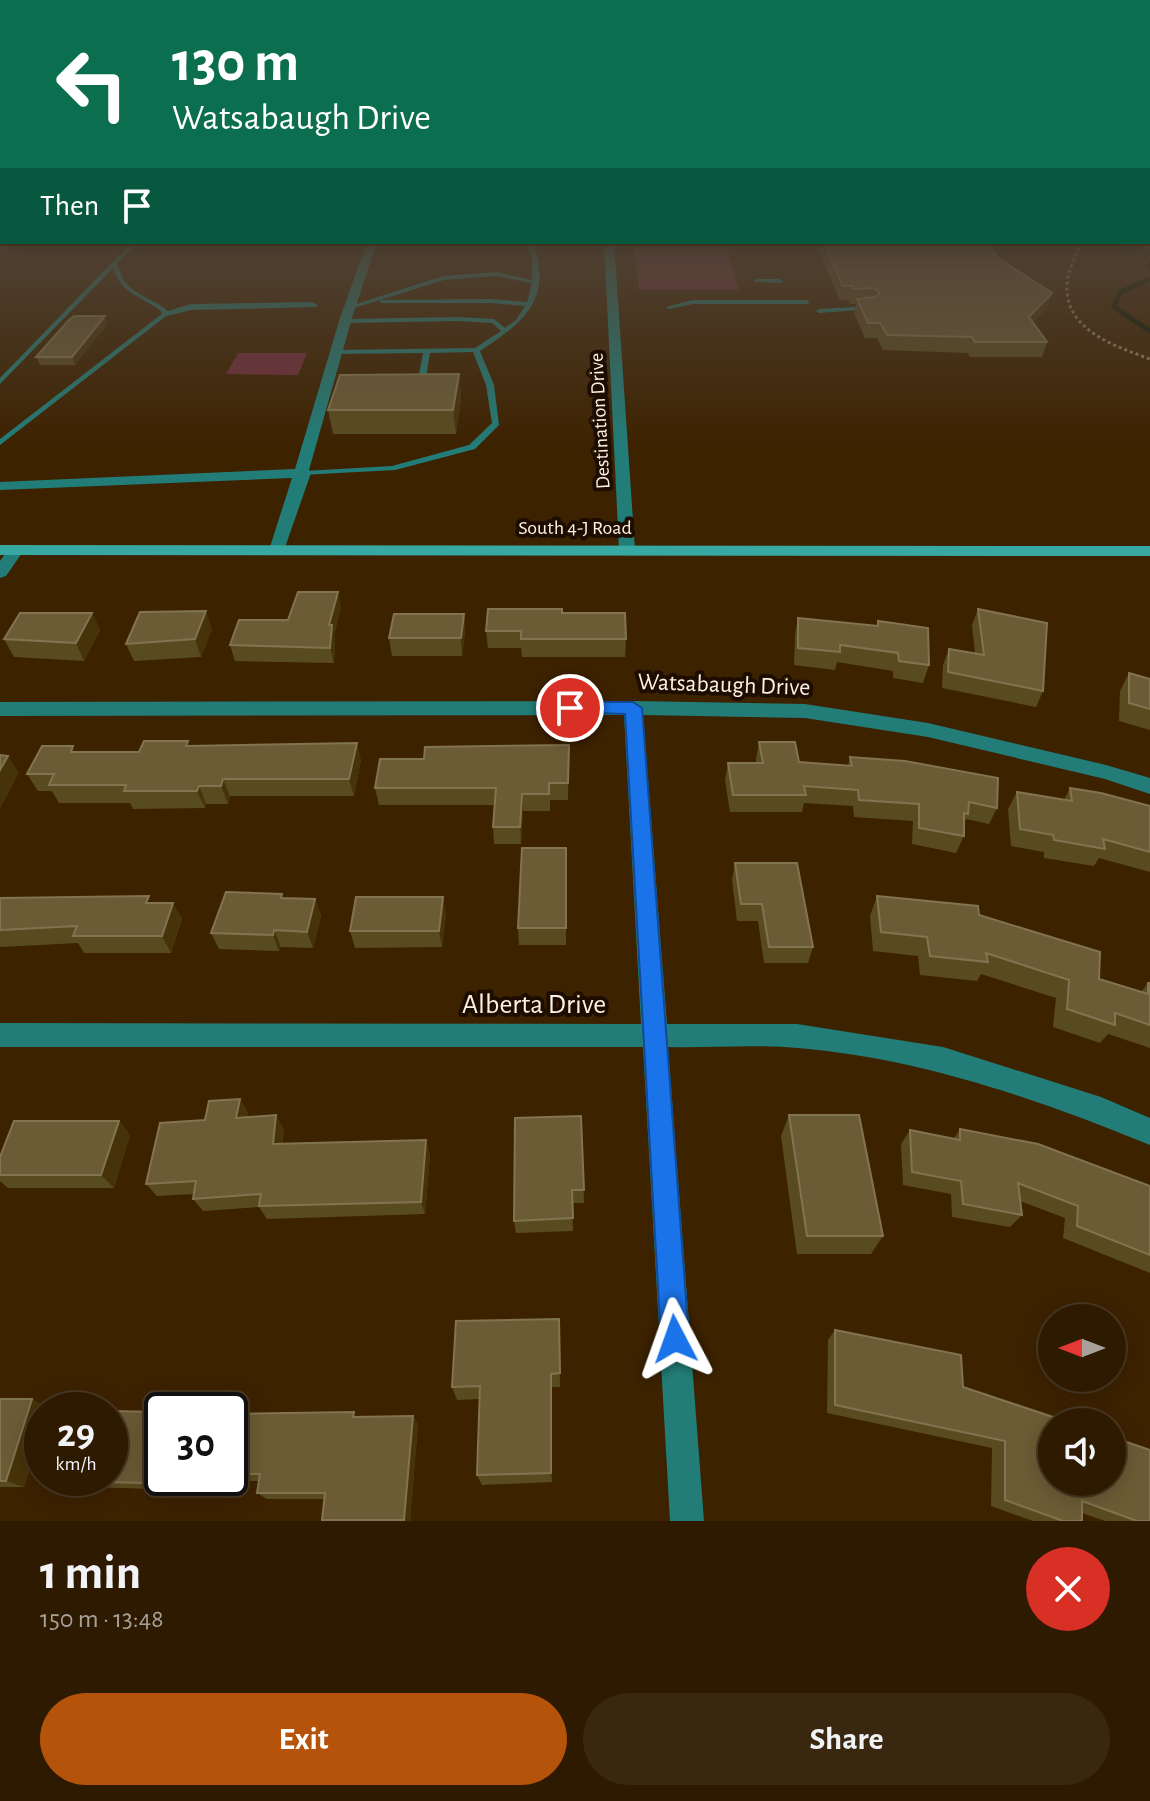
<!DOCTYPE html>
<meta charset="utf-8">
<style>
body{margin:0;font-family:"Alegreya Sans",sans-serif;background:#3a270f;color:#f1f3f6;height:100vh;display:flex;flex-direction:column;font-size:30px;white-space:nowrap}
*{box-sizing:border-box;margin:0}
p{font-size:26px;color:#a7a199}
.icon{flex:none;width:44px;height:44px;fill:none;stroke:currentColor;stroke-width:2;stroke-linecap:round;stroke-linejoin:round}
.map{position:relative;height:1521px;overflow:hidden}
.details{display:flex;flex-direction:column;background:#2e1a00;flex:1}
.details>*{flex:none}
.hud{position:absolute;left:0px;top:0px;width:1150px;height:244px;box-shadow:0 4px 20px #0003,0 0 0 2px #493822;background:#0b6e4f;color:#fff;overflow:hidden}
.needle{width:52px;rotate:270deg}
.controls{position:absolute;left:1038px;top:1304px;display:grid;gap:16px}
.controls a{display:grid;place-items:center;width:88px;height:88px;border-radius:50%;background:#2e1a00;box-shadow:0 4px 20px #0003,0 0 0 2px #493822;font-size:40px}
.speed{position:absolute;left:24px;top:1392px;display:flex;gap:16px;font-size:40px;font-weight:700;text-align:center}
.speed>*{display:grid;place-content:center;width:104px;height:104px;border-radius:50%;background:#2e1a00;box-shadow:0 4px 20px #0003,0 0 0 2px #493822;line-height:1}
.speed small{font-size:20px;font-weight:400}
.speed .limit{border:4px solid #111;border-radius:12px;background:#fff;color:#111}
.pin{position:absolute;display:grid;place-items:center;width:68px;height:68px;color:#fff;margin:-34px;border:4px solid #fff;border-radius:50%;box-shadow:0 2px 8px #0007}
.me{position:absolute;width:88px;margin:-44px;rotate:356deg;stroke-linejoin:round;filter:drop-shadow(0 0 6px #0008)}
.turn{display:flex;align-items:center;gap:28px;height:168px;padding:0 40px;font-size:36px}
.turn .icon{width:104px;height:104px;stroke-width:2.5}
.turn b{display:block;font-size:56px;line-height:68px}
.then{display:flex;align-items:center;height:76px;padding:0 40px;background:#0003;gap:16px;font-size:30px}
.round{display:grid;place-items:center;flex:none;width:84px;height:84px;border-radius:42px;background:#3a270f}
.overview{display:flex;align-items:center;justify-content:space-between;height:136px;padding:0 40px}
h1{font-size:48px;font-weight:700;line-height:60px}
.button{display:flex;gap:16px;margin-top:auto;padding:16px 40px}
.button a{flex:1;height:92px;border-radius:48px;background:#b45309;color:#fff;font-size:32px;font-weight:700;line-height:92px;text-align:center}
.button a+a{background:#3a270f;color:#f1f3f6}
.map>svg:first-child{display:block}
.green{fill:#702d3b}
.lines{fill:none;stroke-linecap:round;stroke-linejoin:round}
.stream{stroke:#081300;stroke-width:5}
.path{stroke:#97836b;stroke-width:3;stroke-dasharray:3 3;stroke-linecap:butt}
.lane{fill:#227d78;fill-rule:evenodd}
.street{fill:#227d78;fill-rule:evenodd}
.secondary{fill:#37a8a2;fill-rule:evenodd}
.wall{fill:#594b20}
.shaded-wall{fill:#47330a}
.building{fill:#6b5c35;stroke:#827450;stroke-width:2}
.route{fill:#1a73e8;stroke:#114b97;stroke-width:2}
.labels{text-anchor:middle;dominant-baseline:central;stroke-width:8;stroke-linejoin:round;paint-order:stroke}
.far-street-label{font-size:20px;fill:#fdf1e4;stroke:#1d0d00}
.street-label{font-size:24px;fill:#fdf1e4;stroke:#1d0d00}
.near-street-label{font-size:28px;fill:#fdf1e4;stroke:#1d0d00}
</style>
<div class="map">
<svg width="1150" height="1521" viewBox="0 0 1150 1521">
<rect width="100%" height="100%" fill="#3d2200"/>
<!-- green -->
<path class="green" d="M 633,242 L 725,242 L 739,290 L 639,290 Z
M 238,353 L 307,353 L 298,375 L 226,374 Z"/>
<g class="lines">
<!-- stream -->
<path class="stream" d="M 1120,244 L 1150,252
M 1150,264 L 1150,268
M 1150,279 L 1120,292 L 1114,307 L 1150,331"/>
<!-- path -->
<path class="path" d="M 1081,242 C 1076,256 1068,270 1067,284 C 1064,330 1115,346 1150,359"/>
<!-- lane -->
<path class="lane" d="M 132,242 L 138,242 L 117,264 C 120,270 121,277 125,282 C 136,296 157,300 170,313 L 0,445 L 0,439 L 163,313 C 144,296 122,296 113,268 L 0,384 L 0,378 Z
M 527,242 L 533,242 C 553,300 524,322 480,351 L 494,385 L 499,425 L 475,449 L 395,470 L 301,475 L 300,473 L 304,471 L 392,466 L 469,445 L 492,423 L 486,385 L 473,352 L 430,353 L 424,390 L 420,392 L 416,390 L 423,353 L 335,354 L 332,352 L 335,350 L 475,348 L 501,331 L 492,323 L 458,321 L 345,323 L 342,321 L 345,319 L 458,317 L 494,319 L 505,328 L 516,320 L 525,306 L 491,303 L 382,303 L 380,302 L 380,300 L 350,309 L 347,307 L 443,276 L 496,272 L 532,280 L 532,261 ZM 496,276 L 532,283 L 527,302 L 491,299 L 380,300 L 444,280 Z
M 757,279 L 780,279 L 783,281 L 780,283 L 755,282 L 754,281 Z
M 693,300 L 807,300 L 810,302 L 807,304 L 693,304 L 669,309 L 666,307 Z
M 870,306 L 873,308 L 872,309 L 819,313 L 816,311 L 819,309 Z"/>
<!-- street -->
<path class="street" d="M 367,242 L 377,242 L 352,318 L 309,470 L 311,473 L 283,553 L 271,553 L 269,550 L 292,478 L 0,490 L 0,482 L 295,469 L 340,318 Z
M 604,242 L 614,242 L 635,550 L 627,555 L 619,550 Z
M 312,302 L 318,305 L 316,307 L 191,310 L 167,316 L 161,313 L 191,304 Z
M 16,545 L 24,550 L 6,576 L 0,578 L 0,561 L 10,547 Z
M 633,701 L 805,704 L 928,723 L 1106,765 L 1150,778 L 1150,794 L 1105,779 L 928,737 L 805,718 L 643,715 L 667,1024 L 797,1024 L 943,1047 L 1101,1097 L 1150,1118 L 1150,1145 C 1037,1099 920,1058 797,1048 C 755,1044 711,1048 668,1047 L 704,1521 L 670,1521 L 643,1047 L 0,1047 L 0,1023 L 641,1024 L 624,715 L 0,716 L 0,702 Z"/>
<!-- secondary -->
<path class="secondary" d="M 0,545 L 1150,546 L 1150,556 L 0,555 Z"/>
</g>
<!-- wall -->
<path class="wall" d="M 817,242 L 965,242 L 998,258 L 1052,293 L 1047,308 L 1033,322 L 1047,342 L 1042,357 L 970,357 L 968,353 L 883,350 L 877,338 L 865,338 L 854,313 L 856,304 L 850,304 L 849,300 L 840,300 L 816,245 Z
M 107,324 L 75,365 L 40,365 L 36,357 Z
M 459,374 L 461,398 L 456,434 L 333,434 L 328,410 Z
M 341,607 L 334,635 L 335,641 L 334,663 L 235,661 L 230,645 L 288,620 Z
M 978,609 L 1043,691 L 1036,707 L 942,688 L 943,665 L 949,649 L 975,653 L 972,625 Z
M 92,613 L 100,630 L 84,661 L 14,657 L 4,639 Z
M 562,613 L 626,639 L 625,657 L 522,657 L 521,648 L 488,648 L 486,631 Z
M 464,614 L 465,632 L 462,656 L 392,656 L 389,638 Z
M 798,618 L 877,626 L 878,621 L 929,665 L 923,683 L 893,678 L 893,671 L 837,662 L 835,670 L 794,665 L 795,635 Z
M 212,629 L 201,657 L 134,661 L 126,644 Z
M 1129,673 L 1150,679 L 1150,730 L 1119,721 L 1120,691 Z
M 759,742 L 799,762 L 848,765 L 850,757 L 997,808 L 989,824 L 966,819 L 964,824 L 964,836 L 956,853 L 912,844 L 913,821 L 854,817 L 853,806 L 804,803 L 802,812 L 730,812 L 725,780 L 728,763 L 756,763 L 756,759 Z
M 569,745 L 568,800 L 550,800 L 550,811 L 523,811 L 521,844 L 494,844 L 493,827 L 494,805 L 379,805 L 375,788 L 424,759 Z
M 190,746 L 361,760 L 354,796 L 230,796 L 228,804 L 206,804 L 205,808 L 133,809 L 130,803 L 59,803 L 52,791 L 38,791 L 27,774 L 76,752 L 139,752 Z
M 1070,788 L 1150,806 L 1150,872 L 1099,858 L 1094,866 L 1044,858 L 1044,852 L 1011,846 L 1008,809 L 1017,792 L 1064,800 Z
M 566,848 L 566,945 L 519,945 L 518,928 Z
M 735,863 L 813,947 L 808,963 L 764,963 L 758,921 L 737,921 L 732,880 Z
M 877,896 L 979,915 L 1099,979 L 1141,992 L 1148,983 L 1150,983 L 1150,1048 L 1108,1034 L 1100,1043 L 1053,1027 L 1056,998 L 981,974 L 977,981 L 920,975 L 918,956 L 873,951 L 870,916 Z
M 0,898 L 173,903 L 182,919 L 171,953 L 84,953 L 78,943 L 0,947 Z
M 284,898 L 315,899 L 321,916 L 313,948 L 281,947 L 279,951 L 219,949 L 211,933 Z
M 446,914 L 442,947 L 355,948 L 350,931 Z
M 240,1099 L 248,1113 L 247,1117 L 284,1129 L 282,1144 L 430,1154 L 425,1214 L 267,1219 L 259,1207 L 203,1211 L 193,1199 L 194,1194 L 157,1196 L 146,1184 L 205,1120 Z
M 789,1115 L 883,1236 L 871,1254 L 797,1254 L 781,1136 Z
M 581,1116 L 584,1203 L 572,1203 L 573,1231 L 516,1233 L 514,1221 Z
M 119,1121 L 130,1135 L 114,1188 L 8,1188 L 0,1181 L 0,1157 Z
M 960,1129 L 1150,1186 L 1150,1273 L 1063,1238 L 1065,1218 L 1020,1201 L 1022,1215 L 1010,1227 L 952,1217 L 951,1194 L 903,1185 L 901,1144 L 910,1130 L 954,1138 Z
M 559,1319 L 560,1387 L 552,1387 L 552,1482 L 482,1485 L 477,1475 L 480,1399 L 457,1400 L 452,1387 Z
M 835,1330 L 963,1387 L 1150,1521 L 1105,1521 L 1082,1513 L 1082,1521 L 1033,1521 L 991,1506 L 992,1448 L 827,1413 L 828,1340 Z
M 0,1399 L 49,1408 L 24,1487 L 0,1487 Z
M 162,1412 L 162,1478 L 230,1478 L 230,1414 L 358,1417 L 418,1424 L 410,1521 L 323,1521 L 322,1520 L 324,1499 L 267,1499 L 257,1493 L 259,1481 L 159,1479 L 157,1489 L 81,1487 L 65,1481 Z"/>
<!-- shaded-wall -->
<path class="shaded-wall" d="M 1052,293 L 1047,308 L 1024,332 L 1029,317 Z
M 105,316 L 107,324 L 75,365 L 72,357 Z
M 459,374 L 461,398 L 456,434 L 453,410 Z
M 338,592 L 341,607 L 334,635 L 335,641 L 334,663 L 330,648 L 329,625 Z
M 206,611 L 212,629 L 201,657 L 195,639 Z
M 92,613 L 100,630 L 84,661 L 76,643 Z
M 464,614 L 465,632 L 462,656 L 461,638 Z
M 357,743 L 361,760 L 354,796 L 349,779 Z
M 8,756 L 19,773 L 0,809 L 0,770 Z
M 223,779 L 230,796 L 228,804 L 221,786 Z
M 199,786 L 206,804 L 205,808 L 197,791 Z
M 522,794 L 523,811 L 521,844 L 520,827 Z
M 443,897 L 446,914 L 442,947 L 439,931 Z
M 315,899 L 321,916 L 313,948 L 307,932 Z
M 173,903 L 182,919 L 171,953 L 162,936 Z
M 274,930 L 281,947 L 279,951 L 273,935 Z
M 240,1099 L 248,1113 L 245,1132 L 236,1118 Z
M 276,1115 L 284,1129 L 280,1158 L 273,1144 Z
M 119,1121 L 130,1135 L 114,1188 L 101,1175 Z
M 426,1140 L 430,1154 L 425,1214 L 421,1202 Z
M 551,1374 L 552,1387 L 552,1482 L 551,1473 Z
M 32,1399 L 49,1408 L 48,1410 L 42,1410 L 42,1429 L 24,1487 L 6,1481 Z
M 413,1416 L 418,1424 L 410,1521 L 405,1521 L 404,1520 Z
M 146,1473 L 159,1479 L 157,1489 L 143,1483 Z"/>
<!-- building -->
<path class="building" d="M 824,242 L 986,242 L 998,258 L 1052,293 L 1029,317 L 1047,342 L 975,342 L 972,337 L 887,335 L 880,323 L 868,323 L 857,299 L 876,297 L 880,293 L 874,288 L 853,289 L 852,286 L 843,286 Z
M 74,316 L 105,316 L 72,357 L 36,357 L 68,321 Z
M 459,374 L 453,410 L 328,410 L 340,375 Z
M 298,592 L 338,592 L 329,625 L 332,625 L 330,648 L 230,645 L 239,620 L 288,620 Z
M 488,609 L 562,609 L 562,613 L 625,613 L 626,639 L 521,639 L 521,631 L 486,631 Z
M 978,609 L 1047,623 L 1043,691 L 948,672 L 949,649 L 984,655 Z
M 206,611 L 195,639 L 126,644 L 140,612 Z
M 20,613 L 92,613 L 76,643 L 4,639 Z
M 394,614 L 464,614 L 461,638 L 389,638 Z
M 798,618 L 878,626 L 878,621 L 928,628 L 929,665 L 899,661 L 898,653 L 840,645 L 840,652 L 798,648 Z
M 1129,673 L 1150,679 L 1150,709 L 1129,703 Z
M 144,741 L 188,741 L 186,746 L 357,743 L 349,779 L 223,779 L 221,786 L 199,786 L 197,791 L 124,791 L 126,785 L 49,785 L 54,774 L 27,774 L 42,746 L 73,746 L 71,752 L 139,752 Z
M 759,742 L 795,742 L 799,762 L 852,766 L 850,757 L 905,761 L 998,778 L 997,808 L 969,802 L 968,814 L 964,813 L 964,836 L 919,828 L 919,804 L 859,800 L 858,790 L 804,786 L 806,795 L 733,795 L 728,763 L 763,763 Z
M 569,745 L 568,783 L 549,783 L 549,794 L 522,794 L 520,827 L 493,827 L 496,788 L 375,788 L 380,759 L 424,759 L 425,747 Z
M 0,755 L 8,756 L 0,770 Z
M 1070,788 L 1101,793 L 1150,806 L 1150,852 L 1103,839 L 1105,849 L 1054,840 L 1053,835 L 1020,829 L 1017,792 L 1072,801 Z
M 522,848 L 566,848 L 566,928 L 518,928 Z
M 735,863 L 797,863 L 813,947 L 769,947 L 762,904 L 741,904 Z
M 226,892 L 282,894 L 281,898 L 315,899 L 307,932 L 274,930 L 273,935 L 211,933 Z
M 149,896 L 146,903 L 173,903 L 162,936 L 73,936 L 77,926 L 0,930 L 0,898 Z
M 877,896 L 978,906 L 979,915 L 1100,952 L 1099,979 L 1148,994 L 1148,983 L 1150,983 L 1150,1025 L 1115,1013 L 1115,1025 L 1067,1009 L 1069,980 L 986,953 L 988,962 L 930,956 L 927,937 L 881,932 Z
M 356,897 L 443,897 L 439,931 L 350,931 Z
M 240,1099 L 236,1118 L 276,1115 L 273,1144 L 426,1140 L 421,1202 L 259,1206 L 261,1194 L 193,1199 L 196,1181 L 146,1184 L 160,1123 L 205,1120 L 209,1101 Z
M 789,1115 L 859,1115 L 883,1236 L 807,1236 Z
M 581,1116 L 584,1190 L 572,1190 L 573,1218 L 514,1221 L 515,1118 Z
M 14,1121 L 119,1121 L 101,1175 L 0,1175 L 0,1157 Z
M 960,1129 L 1038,1144 L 1150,1186 L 1150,1255 L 1077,1226 L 1078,1206 L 1018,1183 L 1022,1215 L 963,1204 L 961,1181 L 912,1172 L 910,1130 L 960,1140 Z
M 559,1319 L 560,1373 L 551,1374 L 551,1473 L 477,1475 L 480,1386 L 452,1387 L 456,1321 Z
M 835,1330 L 961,1355 L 963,1387 L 1068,1422 L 1052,1422 L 1052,1482 L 1112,1482 L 1112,1437 L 1150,1450 L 1150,1521 L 1137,1521 L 1082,1501 L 1082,1521 L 1063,1521 L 1005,1500 L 1005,1441 L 835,1405 Z
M 0,1399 L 32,1399 L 6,1481 L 0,1481 Z
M 110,1411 L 162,1412 L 162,1473 L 146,1473 L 143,1483 L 65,1481 L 66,1478 L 110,1478 Z
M 354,1412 L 353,1417 L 413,1416 L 404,1520 L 322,1520 L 325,1493 L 257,1493 L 260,1474 L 230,1474 L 230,1414 Z"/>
<!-- sky -->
<linearGradient id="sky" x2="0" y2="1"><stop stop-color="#221300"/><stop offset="0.52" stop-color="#514437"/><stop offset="1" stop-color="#514437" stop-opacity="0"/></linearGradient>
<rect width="1150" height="447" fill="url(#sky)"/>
<!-- route -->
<path class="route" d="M 570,702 L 633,702 L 642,708 L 689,1339 L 685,1349 L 675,1353 L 665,1349 L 661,1339 L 625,714 L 564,712 L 561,708 Z"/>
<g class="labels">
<!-- far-street labels -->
<g class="far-street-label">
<text transform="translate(600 421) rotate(-93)">Destination Drive</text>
<text x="575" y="528">South 4-J Road</text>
</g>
<!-- street labels -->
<g class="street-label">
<text transform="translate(724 685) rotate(2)">Watsabaugh Drive</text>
</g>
<!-- near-street labels -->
<g class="near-street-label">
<text x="534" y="1005">Alberta Drive</text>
</g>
</g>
</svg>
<div class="controls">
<a><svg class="needle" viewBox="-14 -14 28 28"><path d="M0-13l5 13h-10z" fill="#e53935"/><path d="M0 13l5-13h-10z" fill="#a7a199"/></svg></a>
<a><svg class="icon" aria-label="sound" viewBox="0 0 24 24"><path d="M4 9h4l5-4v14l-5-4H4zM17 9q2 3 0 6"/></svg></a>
</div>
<div class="speed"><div>29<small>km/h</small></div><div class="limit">30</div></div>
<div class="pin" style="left:570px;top:708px;background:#d93025"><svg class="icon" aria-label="arrive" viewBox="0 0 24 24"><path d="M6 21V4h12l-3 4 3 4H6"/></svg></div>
<svg class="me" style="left:675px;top:1339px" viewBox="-20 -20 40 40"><path d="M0-17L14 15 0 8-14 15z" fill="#1a73e8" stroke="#fff" stroke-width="4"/></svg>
<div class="hud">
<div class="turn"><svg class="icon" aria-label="left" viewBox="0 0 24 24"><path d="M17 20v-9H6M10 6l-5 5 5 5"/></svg><div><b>130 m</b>Watsabaugh Drive</div></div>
<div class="then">Then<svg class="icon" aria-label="arrive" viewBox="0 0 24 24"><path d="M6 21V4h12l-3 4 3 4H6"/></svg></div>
</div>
</div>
<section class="details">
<div class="overview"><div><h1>1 min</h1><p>150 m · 13:48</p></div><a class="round" style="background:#d93025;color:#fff"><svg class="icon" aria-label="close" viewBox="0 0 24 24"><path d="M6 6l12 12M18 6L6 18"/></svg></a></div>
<div class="button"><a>Exit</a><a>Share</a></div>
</section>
